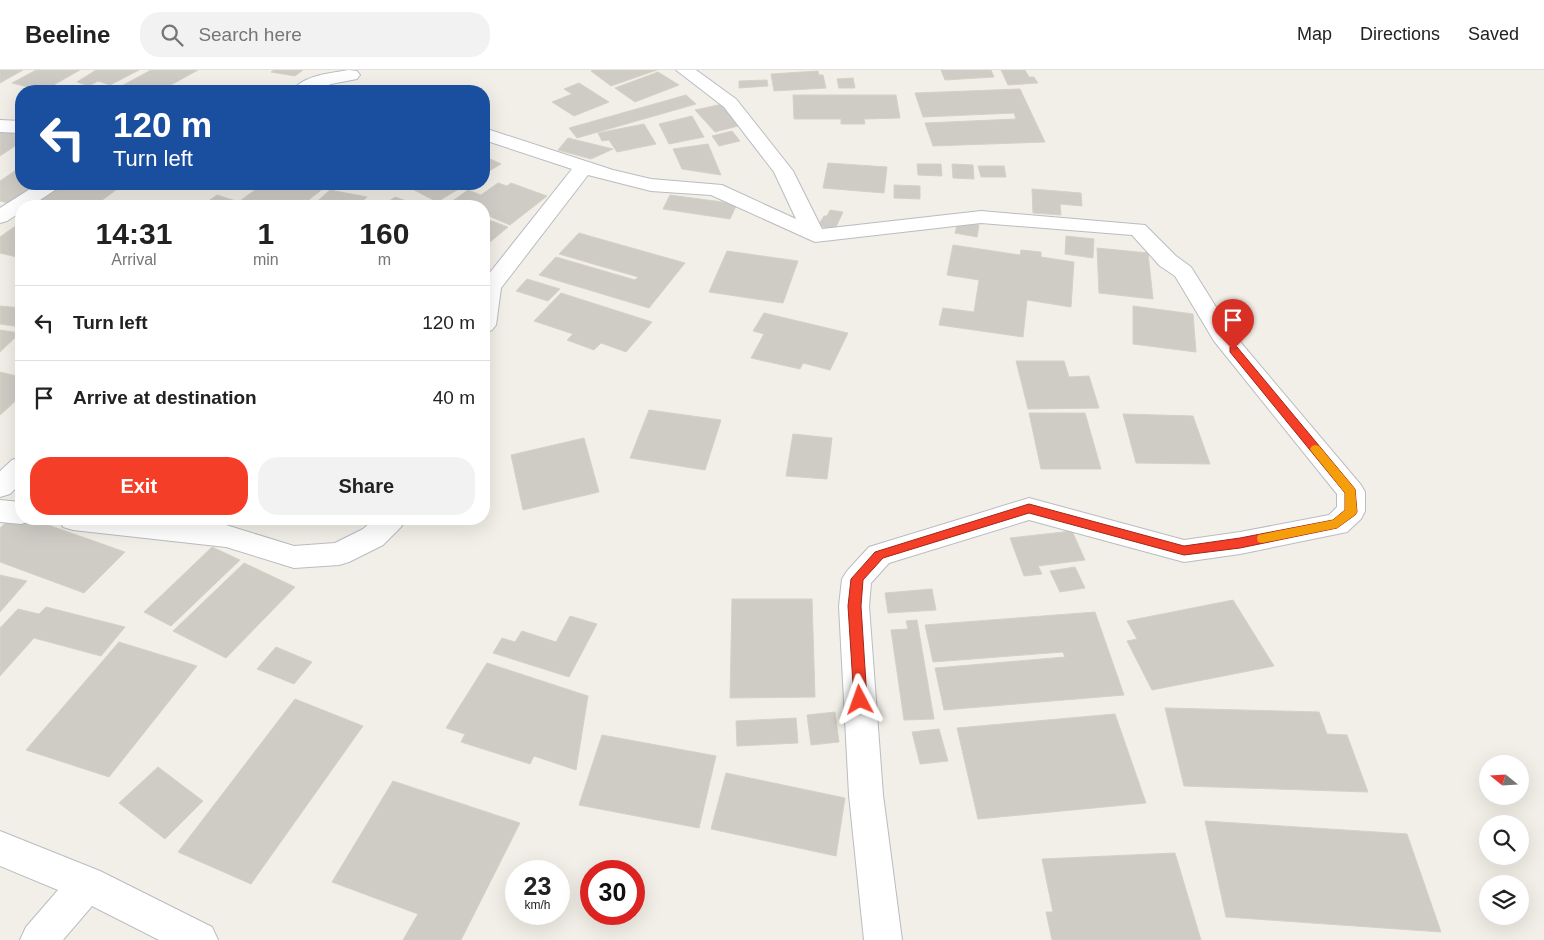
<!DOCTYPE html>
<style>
body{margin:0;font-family:Helvetica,sans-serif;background:#f2f2f2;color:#222;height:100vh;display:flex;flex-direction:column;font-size:19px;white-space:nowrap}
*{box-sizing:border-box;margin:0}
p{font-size:16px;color:#767676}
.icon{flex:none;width:28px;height:28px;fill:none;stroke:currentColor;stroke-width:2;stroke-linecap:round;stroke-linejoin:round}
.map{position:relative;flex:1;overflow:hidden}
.sheet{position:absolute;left:15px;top:130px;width:475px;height:325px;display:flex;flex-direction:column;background:#fff;border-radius:20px;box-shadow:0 5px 20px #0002}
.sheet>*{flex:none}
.guide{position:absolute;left:15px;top:15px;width:475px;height:105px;border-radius:20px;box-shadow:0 5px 20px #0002;background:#1a4fa0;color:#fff;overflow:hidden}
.needle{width:32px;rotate:288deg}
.buttons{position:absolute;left:1479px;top:685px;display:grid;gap:10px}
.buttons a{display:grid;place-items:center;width:50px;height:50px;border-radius:50%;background:#fff;box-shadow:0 5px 20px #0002;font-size:25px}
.speed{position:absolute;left:505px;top:790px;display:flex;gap:10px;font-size:25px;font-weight:700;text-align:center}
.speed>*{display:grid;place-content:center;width:65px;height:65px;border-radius:50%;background:#fff;box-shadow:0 5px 20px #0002;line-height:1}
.speed small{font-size:12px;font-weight:400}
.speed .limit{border:8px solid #d22;background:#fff;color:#111}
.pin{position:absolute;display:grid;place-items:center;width:42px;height:42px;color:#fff;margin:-51px -21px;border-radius:50% 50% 50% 0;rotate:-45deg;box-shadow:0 0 5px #0007}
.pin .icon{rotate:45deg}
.me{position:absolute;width:55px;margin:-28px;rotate:356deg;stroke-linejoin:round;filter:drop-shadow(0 0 4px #0008)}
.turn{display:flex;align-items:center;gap:18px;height:105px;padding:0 15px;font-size:22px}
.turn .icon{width:65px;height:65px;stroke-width:2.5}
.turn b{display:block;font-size:35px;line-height:42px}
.eta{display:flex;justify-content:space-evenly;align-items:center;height:85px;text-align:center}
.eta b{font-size:30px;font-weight:700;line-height:35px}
.action{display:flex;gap:10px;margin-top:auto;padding:10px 15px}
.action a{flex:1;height:58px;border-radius:20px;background:#f53e28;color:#fff;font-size:20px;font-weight:700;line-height:58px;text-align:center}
.action a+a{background:#f2f2f2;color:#222}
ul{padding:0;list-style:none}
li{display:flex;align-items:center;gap:15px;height:75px;padding:0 15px;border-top:1px solid #e0e0e0}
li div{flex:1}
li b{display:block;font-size:19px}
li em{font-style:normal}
header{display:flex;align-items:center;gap:30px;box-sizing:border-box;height:70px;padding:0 25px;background:#fff;border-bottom:1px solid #e0e0e0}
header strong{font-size:24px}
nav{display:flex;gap:28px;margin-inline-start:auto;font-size:18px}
.search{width:350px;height:45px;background:#f2f2f2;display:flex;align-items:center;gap:12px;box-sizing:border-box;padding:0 18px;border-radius:20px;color:#767676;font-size:19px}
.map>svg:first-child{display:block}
.building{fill:#ceccc5;stroke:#d6d1c4}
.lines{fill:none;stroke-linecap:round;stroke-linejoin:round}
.minor-casing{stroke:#b9bcc1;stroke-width:2}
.minor{fill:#fff;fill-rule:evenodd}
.route{fill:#f53e28;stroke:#9f281a}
.slow{fill:#f59e0b}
</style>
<header>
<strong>Beeline</strong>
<div class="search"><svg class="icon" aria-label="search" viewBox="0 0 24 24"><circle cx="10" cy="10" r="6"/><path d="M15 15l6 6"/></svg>Search here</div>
<nav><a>Map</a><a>Directions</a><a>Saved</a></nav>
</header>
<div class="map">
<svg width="1544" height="870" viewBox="0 0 1544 870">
<rect width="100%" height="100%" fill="#f1efe7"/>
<!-- building -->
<path class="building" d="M 0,0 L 23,0 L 0,13 Z
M 36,0 L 80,0 L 43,21 L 12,13 Z
M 96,0 L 139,0 L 110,15 L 98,11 L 89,16 L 77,12 Z
M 151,0 L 198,0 L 160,21 L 124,21 L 126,20 L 118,18 Z
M 274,0 L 303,0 L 295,6 L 271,2 Z
M 594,0 L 657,0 L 611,16 L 591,1 Z
M 941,0 L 991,0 L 994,7 L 945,10 Z
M 1001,0 L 1025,0 L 1029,7 L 1034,7 L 1038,13 L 1008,15 Z
M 818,1 L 819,5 L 823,5 L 826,18 L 774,21 L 771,4 Z
M 658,2 L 679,15 L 635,32 L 615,18 Z
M 853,8 L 855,18 L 839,18 L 837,9 Z
M 767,10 L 768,16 L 739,18 L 739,11 Z
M 579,13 L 609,32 L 574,46 L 552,32 L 572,24 L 564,19 Z
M 1020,19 L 1045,72 L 933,76 L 925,53 L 1016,49 L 1014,43 L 923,47 L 915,23 Z
M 686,25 L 696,34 L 577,68 L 569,58 Z
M 793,25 L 896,25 L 900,48 L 864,49 L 865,54 L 841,54 L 841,49 L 794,49 Z
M 723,34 L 742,55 L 715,62 L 695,40 Z
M 692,46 L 704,67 L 669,74 L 659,54 Z
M 644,54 L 656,74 L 617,82 L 609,70 L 602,71 L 598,63 Z
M 0,60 L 21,65 L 21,72 L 0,86 Z
M 732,61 L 740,71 L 719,76 L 712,66 Z
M 568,68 L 613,79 L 591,89 L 558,80 Z
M 708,74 L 721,105 L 682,99 L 673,79 Z
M 484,86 L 501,94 L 484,104 Z
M 828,93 L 887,97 L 884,123 L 823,118 Z
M 917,94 L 941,94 L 942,106 L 918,105 Z
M 952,94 L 973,95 L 974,109 L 953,108 Z
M 978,96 L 1004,96 L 1006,107 L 981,107 Z
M 16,100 L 21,102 L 21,114 L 47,114 L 16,135 L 0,131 L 0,111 Z
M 498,113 L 507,116 L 511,113 L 547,126 L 510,155 L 484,144 L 484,136 L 462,136 L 451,132 L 468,120 L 481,125 Z
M 63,114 L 103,114 L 120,117 L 94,136 L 48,136 L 35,134 Z
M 263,114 L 311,114 L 325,117 L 301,136 L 233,136 Z
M 403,114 L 467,114 L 437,132 Z
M 894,115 L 920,116 L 920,129 L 894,128 Z
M 1032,119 L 1081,123 L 1082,136 L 1060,134 L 1061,145 L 1033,143 Z
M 330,120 L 367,127 L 357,136 L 312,136 Z
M 217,125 L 236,131 L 229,136 L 201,136 Z
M 670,125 L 737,134 L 730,149 L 663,139 Z
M 395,127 L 421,136 L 382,136 Z
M 830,140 L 843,142 L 835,159 L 818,156 L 824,146 L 827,146 Z
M 484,148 L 508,157 L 484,177 Z
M 21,152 L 21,188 L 0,183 L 0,167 Z
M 958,152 L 979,155 L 977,167 L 955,163 Z
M 579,163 L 685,193 L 649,238 L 539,205 L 556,187 L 635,210 L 638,207 L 559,184 Z
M 1066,166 L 1094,169 L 1093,188 L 1065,184 Z
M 953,175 L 1020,185 L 1021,180 L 1041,182 L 1041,187 L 1074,192 L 1071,237 L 1027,230 L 1023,267 L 939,255 L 943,238 L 974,242 L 979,210 L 947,205 Z
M 1097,178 L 1148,183 L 1153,229 L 1099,223 Z
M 727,181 L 798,191 L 783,233 L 709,222 Z
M 527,209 L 560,219 L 548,231 L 516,221 Z
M 561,223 L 652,252 L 626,282 L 601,273 L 594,280 L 567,270 L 573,264 L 534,251 Z
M 0,236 L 21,238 L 21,257 L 0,254 Z
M 1133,236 L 1193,244 L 1196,282 L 1133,274 Z
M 764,243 L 848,263 L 830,300 L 803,293 L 800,299 L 751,288 L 764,264 L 753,261 Z
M 0,260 L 20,263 L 0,282 Z
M 1016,291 L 1064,291 L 1069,307 L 1089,306 L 1099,338 L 1028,339 Z
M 0,302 L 21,307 L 21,326 L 0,345 Z
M 649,340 L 721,350 L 705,400 L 630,388 Z
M 1029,343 L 1085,343 L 1101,399 L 1041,399 Z
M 1123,344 L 1193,346 L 1210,394 L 1136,393 Z
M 793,364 L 832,368 L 827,409 L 786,406 Z
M 584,368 L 599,422 L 523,440 L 511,385 Z
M 16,443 L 21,445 L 21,449 L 31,449 L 125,482 L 84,523 L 0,492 L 0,458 Z
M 1072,461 L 1085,490 L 1038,496 L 1042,504 L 1024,506 L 1010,468 Z
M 212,477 L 240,490 L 171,556 L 144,542 Z
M 244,493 L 295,517 L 226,588 L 173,561 Z
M 1075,497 L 1085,518 L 1060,522 L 1050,501 Z
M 0,505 L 27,511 L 0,542 Z
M 932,519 L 936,540 L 888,543 L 885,523 Z
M 732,529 L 812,529 L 815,627 L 730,628 Z
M 1233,530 L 1274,596 L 1152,620 L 1127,571 L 1137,569 L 1127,551 Z
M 46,537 L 125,557 L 101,586 L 34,568 L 0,606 L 0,558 L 18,539 L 39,544 Z
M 1095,542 L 1124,625 L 944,640 L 935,598 L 1065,587 L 1063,582 L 933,592 L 925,555 Z
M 570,546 L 597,554 L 569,607 L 493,583 L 502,568 L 515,572 L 522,561 L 556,572 Z
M 917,550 L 934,649 L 904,650 L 891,560 L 908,559 L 906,551 Z
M 119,572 L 197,596 L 109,707 L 26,680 Z
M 276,577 L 312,592 L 294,614 L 257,599 Z
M 487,593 L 588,626 L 576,700 L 534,686 L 530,694 L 461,672 L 465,664 L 446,658 Z
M 295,629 L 363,656 L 251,814 L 178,782 Z
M 1165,638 L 1319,642 L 1327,664 L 1347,665 L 1368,722 L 1184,716 Z
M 835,642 L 839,672 L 811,675 L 807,645 Z
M 1115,644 L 1146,733 L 978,749 L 957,658 Z
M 796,648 L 798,673 L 737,676 L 736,651 Z
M 939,659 L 948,691 L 920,694 L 912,662 Z
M 602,665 L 716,686 L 699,758 L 579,735 Z
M 158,697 L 203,731 L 165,769 L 119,733 Z
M 726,703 L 845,728 L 836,786 L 711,759 Z
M 393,711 L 520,753 L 461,870 L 403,870 L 418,844 L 332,812 Z
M 1205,751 L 1407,764 L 1441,862 L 1226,847 Z
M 1175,783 L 1201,870 L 1052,870 L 1046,842 L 1053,842 L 1042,789 Z"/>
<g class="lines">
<!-- minor casing -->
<g class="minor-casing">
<path id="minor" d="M 349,0 L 357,1 L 360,5 L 357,9 L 331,14 L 313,21 L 292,21 C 303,5 332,3 349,0 Z
M 676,0 L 696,0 L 736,29 L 793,101 L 822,159 L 981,141 L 1145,155 L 1176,186 L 1191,197 L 1231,261 L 1361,415 L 1365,422 L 1365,441 L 1361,449 L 1347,462 L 1240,484 L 1184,492 L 1029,450 L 889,493 L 871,513 L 869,536 L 883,725 L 902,870 L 864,870 L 849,725 L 839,536 L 842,509 L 847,501 L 869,477 L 1029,428 L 1184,470 L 1240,462 L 1329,445 L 1337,437 L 1337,424 L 1214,271 L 1175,206 L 1160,196 L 1132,165 L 981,153 L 815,172 L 711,125 L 651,121 L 588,105 L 501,218 L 496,255 L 492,260 L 484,263 L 484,210 L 572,99 L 484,70 L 484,58 L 613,100 L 651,109 L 722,115 L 796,149 L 774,102 L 724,37 Z
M 0,50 L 21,51 L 21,63 L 0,62 Z
M 38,114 L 61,114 L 58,118 L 31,136 L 21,136 L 21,142 L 7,151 L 0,153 L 0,138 Z
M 21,387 L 21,413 L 10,424 L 0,427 L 0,401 L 12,390 Z
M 0,430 L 21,432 L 21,449 L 32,449 L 31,451 L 21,454 L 0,452 Z
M 59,449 L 170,449 L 226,455 L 294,476 L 335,473 L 363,459 L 374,449 L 405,449 L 401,457 L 383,475 L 349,492 L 339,495 L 294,498 L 226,477 L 73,460 L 63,457 Z
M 0,761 L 100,801 L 212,857 L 218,870 L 159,870 L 92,836 L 63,870 L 20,870 L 26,857 L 58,820 L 0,796 Z"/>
</g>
<!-- minor -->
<use href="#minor" class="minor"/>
</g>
<!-- route -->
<path class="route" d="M 1233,276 L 1237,277 L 1355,419 L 1357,442 L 1355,445 L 1337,458 L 1240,478 L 1184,485 L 1029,443 L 883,488 L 863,510 L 861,536 L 867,630 L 865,635 L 860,636 L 856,635 L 854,630 L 848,536 L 851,509 L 875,482 L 1029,434 L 1184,476 L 1240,468 L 1333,450 L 1345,440 L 1345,423 L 1230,282 L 1230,277 Z"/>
<!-- slow -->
<path class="slow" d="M 1315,375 L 1319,376 L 1355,419 L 1357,442 L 1355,445 L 1337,458 L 1262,473 L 1258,472 L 1257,468 L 1258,465 L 1333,450 L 1345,440 L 1345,423 L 1312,382 L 1310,379 L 1312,376 Z"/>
</svg>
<div class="buttons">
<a><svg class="needle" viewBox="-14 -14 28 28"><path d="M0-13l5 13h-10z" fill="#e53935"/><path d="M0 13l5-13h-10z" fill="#767676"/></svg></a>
<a><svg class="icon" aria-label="search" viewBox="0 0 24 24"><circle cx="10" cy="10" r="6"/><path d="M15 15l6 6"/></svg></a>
<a><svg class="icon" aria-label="layers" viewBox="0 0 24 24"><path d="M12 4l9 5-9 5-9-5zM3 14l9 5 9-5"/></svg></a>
</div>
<div class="speed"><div>23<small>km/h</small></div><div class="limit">30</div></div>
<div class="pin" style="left:1233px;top:280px;background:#d93025"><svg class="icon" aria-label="arrive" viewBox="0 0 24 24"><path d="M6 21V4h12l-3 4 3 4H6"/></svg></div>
<svg class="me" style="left:860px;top:630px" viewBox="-20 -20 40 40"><path d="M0-17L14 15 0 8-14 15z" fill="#f53e28" stroke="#fff" stroke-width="4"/></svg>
<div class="guide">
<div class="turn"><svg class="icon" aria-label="left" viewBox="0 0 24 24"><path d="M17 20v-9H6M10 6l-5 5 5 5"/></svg><div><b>120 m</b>Turn left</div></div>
</div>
<section class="sheet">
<div class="eta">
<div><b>14:31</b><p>Arrival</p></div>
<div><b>1</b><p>min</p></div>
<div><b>160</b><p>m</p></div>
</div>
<ul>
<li><svg class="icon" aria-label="left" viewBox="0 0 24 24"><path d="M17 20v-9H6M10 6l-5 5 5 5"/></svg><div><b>Turn left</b></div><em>120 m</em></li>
<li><svg class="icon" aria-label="arrive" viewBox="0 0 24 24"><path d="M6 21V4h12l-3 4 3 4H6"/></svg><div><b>Arrive at destination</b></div><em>40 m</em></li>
</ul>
<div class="action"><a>Exit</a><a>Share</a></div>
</section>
</div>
